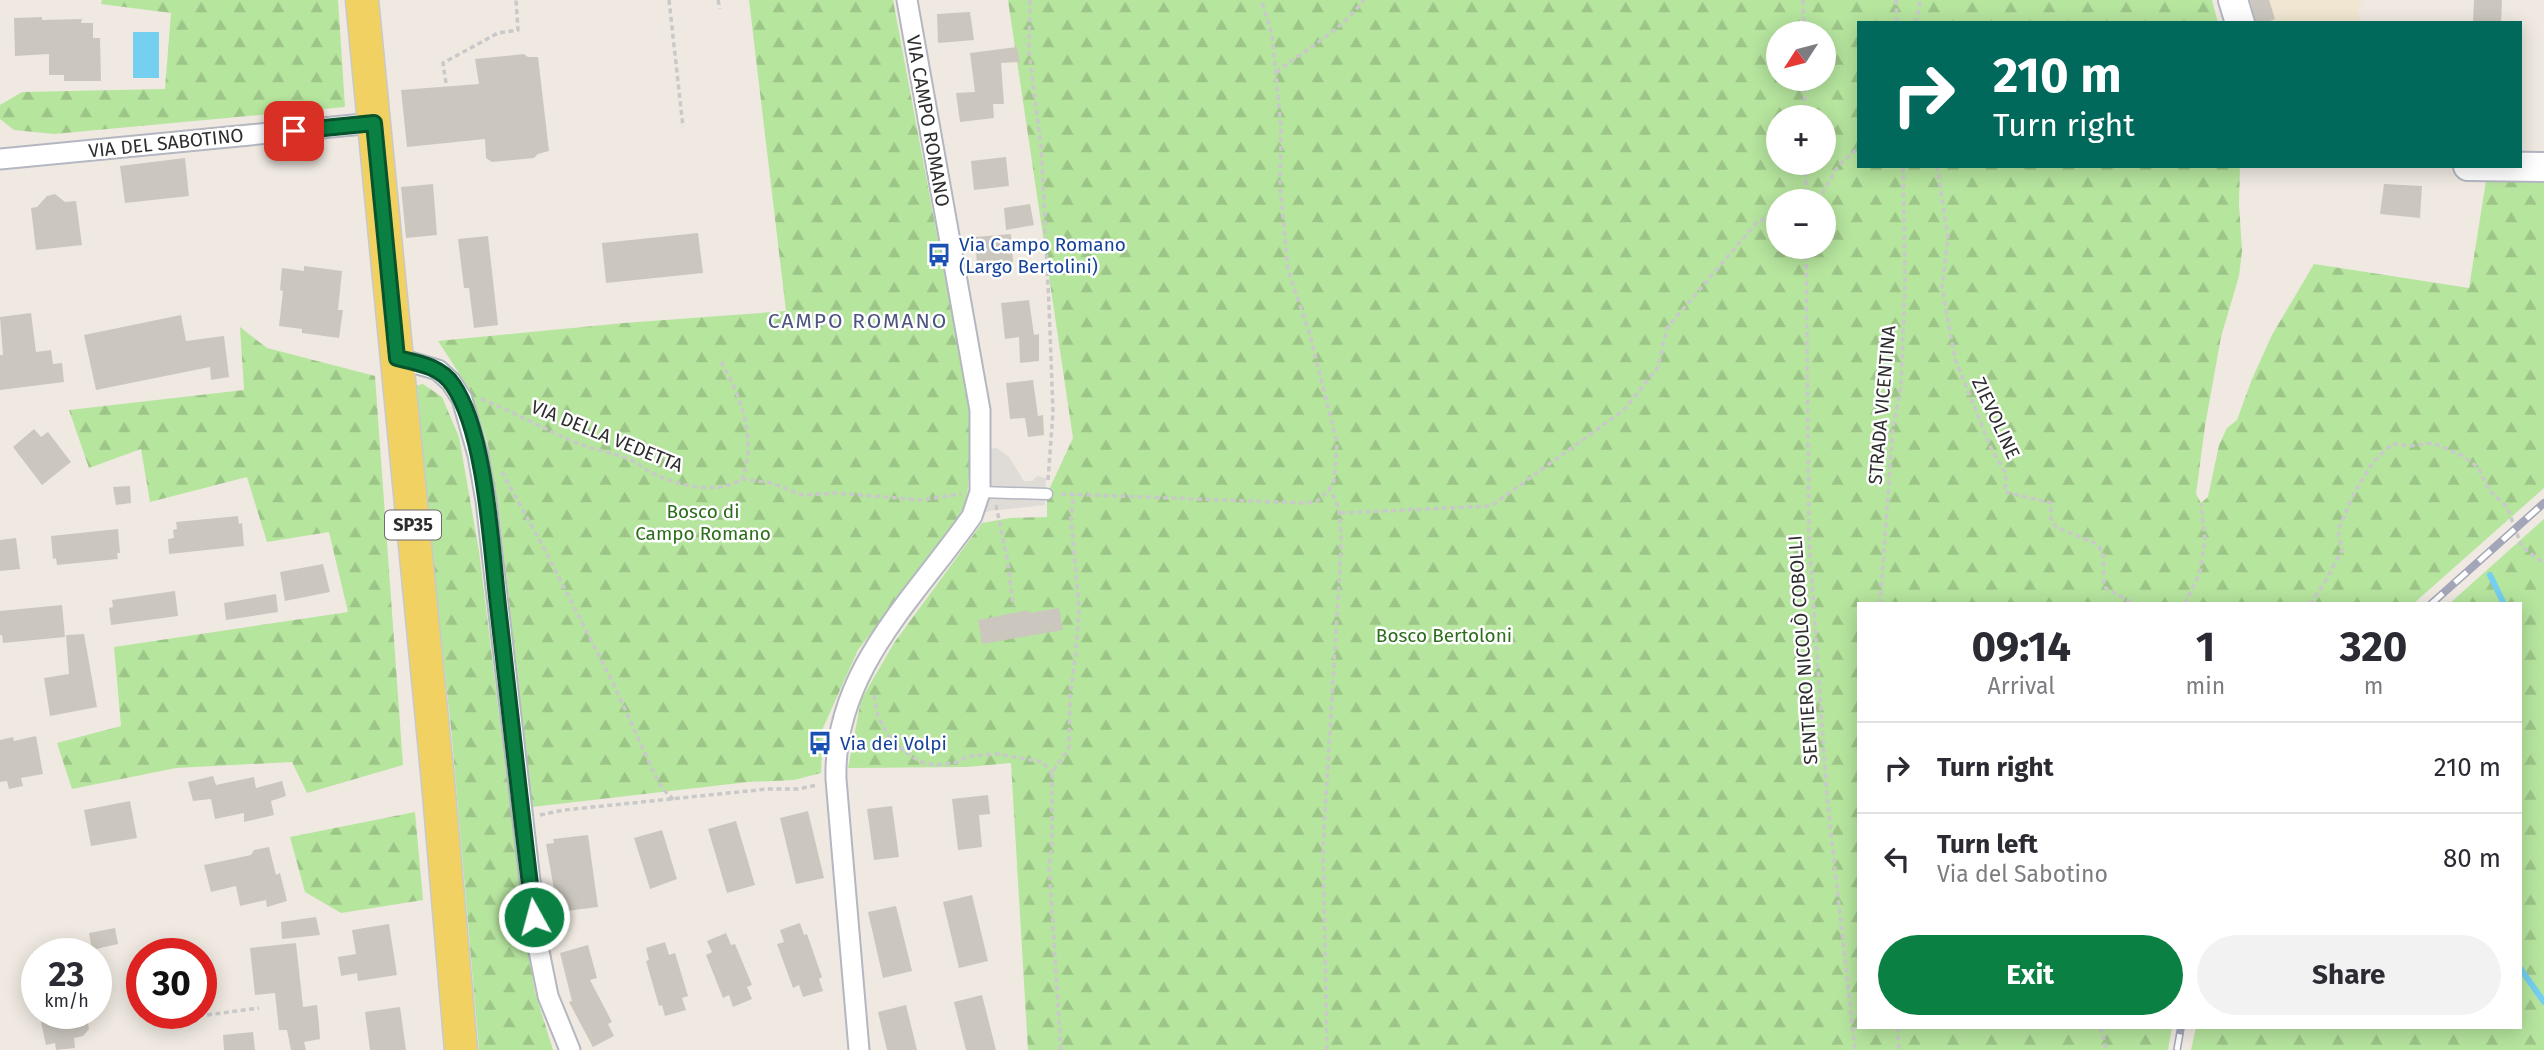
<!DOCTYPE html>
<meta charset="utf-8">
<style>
body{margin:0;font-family:"Fira Sans",sans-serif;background:#f2f2f3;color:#2b2b33;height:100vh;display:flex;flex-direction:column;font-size:26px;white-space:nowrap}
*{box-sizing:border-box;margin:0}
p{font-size:23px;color:#7c7c81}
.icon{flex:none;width:38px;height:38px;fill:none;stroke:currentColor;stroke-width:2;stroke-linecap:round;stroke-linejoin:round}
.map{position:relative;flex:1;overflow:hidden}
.panel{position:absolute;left:1857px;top:602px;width:665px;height:427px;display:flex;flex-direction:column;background:#fff;border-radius:0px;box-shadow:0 4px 18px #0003}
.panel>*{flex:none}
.top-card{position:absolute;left:1857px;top:21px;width:665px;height:147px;border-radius:0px;box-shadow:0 4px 18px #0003;background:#00695c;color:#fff;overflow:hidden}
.needle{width:46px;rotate:234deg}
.buttons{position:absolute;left:1766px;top:21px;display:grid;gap:14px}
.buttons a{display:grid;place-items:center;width:70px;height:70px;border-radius:50%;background:#fff;box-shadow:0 4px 18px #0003;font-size:35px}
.speed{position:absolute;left:21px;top:938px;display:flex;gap:14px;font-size:35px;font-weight:700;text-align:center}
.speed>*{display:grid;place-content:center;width:91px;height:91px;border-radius:50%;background:#fff;box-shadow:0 4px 18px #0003;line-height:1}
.speed small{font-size:18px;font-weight:400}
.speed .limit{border:10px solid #d22;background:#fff;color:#111}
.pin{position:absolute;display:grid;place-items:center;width:60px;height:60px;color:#fff;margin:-30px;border-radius:14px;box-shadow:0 4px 10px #0006}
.me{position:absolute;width:77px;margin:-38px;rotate:353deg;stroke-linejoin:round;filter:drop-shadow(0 0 5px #0008)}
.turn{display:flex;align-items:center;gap:24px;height:147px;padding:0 21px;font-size:32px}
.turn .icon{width:91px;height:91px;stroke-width:2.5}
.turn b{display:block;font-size:49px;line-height:60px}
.eta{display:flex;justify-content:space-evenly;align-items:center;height:119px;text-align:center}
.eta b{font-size:42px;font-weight:700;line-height:49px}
.cta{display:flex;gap:14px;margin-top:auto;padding:14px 21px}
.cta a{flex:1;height:80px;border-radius:42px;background:#0b8043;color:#fff;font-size:28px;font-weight:700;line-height:80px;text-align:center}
.cta a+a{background:#f2f2f3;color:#2b2b33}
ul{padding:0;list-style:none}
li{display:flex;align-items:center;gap:21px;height:91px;padding:0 21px;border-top:2px solid #e1e1e2}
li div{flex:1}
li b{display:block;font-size:26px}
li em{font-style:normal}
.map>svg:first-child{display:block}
.education{fill:#f0e6d1}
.forest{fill:url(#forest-firs);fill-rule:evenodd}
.plaza{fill:#dfdcd8}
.water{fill:#75cff0}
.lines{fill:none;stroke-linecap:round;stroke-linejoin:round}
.stream{stroke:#75cff0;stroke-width:6}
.building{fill:#cbc7bf}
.lane-casing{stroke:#b4b7c1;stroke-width:13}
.street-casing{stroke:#b4b7c1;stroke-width:23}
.secondary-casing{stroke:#b4b7c1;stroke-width:32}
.primary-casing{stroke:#c9c9c9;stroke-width:35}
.path{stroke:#c9c9c9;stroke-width:3.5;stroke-dasharray:5 3.5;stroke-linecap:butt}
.lane{stroke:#fff;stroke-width:10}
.street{stroke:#fff;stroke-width:19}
.secondary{stroke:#fff;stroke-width:28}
.primary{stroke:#f2d163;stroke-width:32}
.rail-casing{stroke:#a3a6b8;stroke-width:8}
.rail{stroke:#fff;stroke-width:5;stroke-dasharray:16;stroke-linecap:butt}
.route-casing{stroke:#07532c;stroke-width:18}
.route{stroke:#0b8043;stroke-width:12}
.labels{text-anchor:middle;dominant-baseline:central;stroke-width:5;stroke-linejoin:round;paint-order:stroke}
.shield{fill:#fff;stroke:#6d6d6d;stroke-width:2}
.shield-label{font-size:18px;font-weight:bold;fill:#2e2e2e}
.street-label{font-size:19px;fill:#2e2e2e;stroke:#fff}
.transit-label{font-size:19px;fill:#164399;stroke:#fff;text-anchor:start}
.park-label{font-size:19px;fill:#2c6e1b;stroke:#fff}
.neighbourhood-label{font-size:21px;letter-spacing:2px;fill:#4d5680;stroke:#fff}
</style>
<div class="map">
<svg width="2544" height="1050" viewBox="0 0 2544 1050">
<defs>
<pattern id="forest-firs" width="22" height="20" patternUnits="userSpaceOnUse" patternTransform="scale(1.75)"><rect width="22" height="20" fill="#b6e59e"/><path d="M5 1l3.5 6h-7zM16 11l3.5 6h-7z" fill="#9dc588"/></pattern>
</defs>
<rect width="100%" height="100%" fill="#efe9e1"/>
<!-- education -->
<path class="education" d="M 2249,0 L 2362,0 L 2358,11 L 2361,23 L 2255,23 Z"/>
<!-- forest -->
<path class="forest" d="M 102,0 L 338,0 L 345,107 L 54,134 L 14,130 L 0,119 L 0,105 L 22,92 L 165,89 L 171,13 L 101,4 Z
M 749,0 L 893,0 L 970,411 L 971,445 L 967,500 L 952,529 L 858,650 L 823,728 L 821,773 L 794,780 L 748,782 L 532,807 L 499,511 L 488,445 L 470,390 L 438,341 L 624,323 L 786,311 Z
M 1008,0 L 2212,0 L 2218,23 L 1858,23 L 1858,166 L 2240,166 L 2239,204 L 2242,251 L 2239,276 L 2221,337 L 2205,426 L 2196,494 L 2201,503 L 2208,497 L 2219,445 L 2227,428 L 2237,420 L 2252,379 L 2272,335 L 2314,264 L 2469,288 L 2486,181 L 2544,182 L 2544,488 L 2413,604 L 1858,604 L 1858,1027 L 2172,1027 L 2168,1050 L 1028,1050 L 1011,763 L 967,767 L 848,768 L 861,700 L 894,643 L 982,523 L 1010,518 L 1047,517 L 1047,494 L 1073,438 ZM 1778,33 L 1824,33 L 1824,79 L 1778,79 ZM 1778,117 L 1824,117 L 1824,163 L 1778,163 ZM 1778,201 L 1824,201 L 1824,247 L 1778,247 Z
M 240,327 L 267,348 L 375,376 L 403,765 L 307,793 L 292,762 L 176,768 L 72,789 L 57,743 L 121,726 L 114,647 L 348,612 L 329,532 L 267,542 L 247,477 L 150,502 L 141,449 L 89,468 L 69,410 L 244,390 Z
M 423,384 L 442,397 L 459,437 L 479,551 L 527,943 L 535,992 L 553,1050 L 479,1050 L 451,728 L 413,386 Z
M 2544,519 L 2544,1050 L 2191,1050 L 2196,1027 L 2520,1027 L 2520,604 L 2449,604 Z
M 415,812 L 423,900 L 341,913 L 305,892 L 290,837 Z"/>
<!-- plaza -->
<path class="plaza" d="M 997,448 L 1009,457 L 1024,481 L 1032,481 L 1037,476 L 1046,478 L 1045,505 L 990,511 L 972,516 L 969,499 L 974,451 Z"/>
<!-- water -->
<path class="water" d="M 133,32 L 159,32 L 159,78 L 133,78 Z"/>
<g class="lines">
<!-- stream -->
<path class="stream" d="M 2490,575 L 2504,604
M 2520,968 L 2544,1002"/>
</g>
<!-- building -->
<path class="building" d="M 2250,0 L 2269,0 L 2275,19 L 2265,23 L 2256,23 Z
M 2474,0 L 2502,0 L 2501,23 L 2473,23 Z
M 970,12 L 974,40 L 938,43 L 937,14 Z
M 42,17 L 42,20 L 82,19 L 81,23 L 93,23 L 93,38 L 100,38 L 101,81 L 64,81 L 64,75 L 49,75 L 49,54 L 15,56 L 14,18 Z
M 1017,47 L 1020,62 L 1001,63 L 1004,104 L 993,104 L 994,118 L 960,122 L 956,93 L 975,92 L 970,53 Z
M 524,54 L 528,57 L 538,57 L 549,151 L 538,154 L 534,158 L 492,162 L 486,158 L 485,139 L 407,147 L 401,90 L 479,84 L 475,59 Z
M 1006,157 L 1009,186 L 974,190 L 971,161 Z
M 185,158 L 189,196 L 125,203 L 120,166 Z
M 433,184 L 437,235 L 406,238 L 401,187 Z
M 2384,184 L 2422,186 L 2420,218 L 2380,214 Z
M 55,194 L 65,202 L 76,201 L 82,245 L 36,250 L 31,208 L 37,207 L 47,196 Z
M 1030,204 L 1034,225 L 1006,230 L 1004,208 Z
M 698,233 L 703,273 L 606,283 L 602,243 Z
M 1011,234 L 1013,262 L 977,265 L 975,237 Z
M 488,236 L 498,325 L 474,328 L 469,288 L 464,288 L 458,239 Z
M 304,266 L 342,271 L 338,310 L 343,310 L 339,338 L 302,333 L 302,329 L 279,326 L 283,291 L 280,290 L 282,268 L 304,271 Z
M 1029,300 L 1034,335 L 1039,334 L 1039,361 L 1020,363 L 1019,337 L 1005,339 L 1001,303 Z
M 31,313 L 36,352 L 51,350 L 53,364 L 62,363 L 64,382 L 0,390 L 0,355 L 3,355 L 0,317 Z
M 181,315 L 186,341 L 224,336 L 229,377 L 211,380 L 210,367 L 96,390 L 84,335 Z
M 1033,380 L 1038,416 L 1043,415 L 1044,435 L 1028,437 L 1025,418 L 1010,419 L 1006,383 Z
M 34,429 L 41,437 L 48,432 L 71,462 L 42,485 L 13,447 Z
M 130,486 L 131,503 L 116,505 L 113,487 Z
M 238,516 L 239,524 L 242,523 L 244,546 L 169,554 L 168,539 L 174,538 L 173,530 L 177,529 L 176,522 Z
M 118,529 L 120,553 L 117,553 L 118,559 L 57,565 L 56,558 L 53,559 L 51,536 Z
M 16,538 L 20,569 L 0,571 L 0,540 Z
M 323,564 L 330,592 L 285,601 L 280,572 Z
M 175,591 L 178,616 L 111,625 L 109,608 L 113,607 L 112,600 Z
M 276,594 L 278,612 L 226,620 L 224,603 Z
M 62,605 L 65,637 L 3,643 L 2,635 L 0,635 L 0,611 Z
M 1059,608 L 1063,630 L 982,644 L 978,620 L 1028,610 L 1029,613 Z
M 84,634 L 97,707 L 50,716 L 44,678 L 69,674 L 66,635 Z
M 36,736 L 43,774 L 21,778 L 23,786 L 9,789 L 7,781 L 0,782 L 0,740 L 13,737 L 14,741 Z
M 213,776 L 216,785 L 254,777 L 256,788 L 282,781 L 286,796 L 271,801 L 274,815 L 244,822 L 244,813 L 215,819 L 211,799 L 193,801 L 188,782 Z
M 988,795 L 990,814 L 979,815 L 982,847 L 958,850 L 952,799 Z
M 130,801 L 137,838 L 91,846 L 84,810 Z
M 892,806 L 899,857 L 874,860 L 867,809 Z
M 808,811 L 824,878 L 796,884 L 780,818 Z
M 736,821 L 755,885 L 727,893 L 708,829 Z
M 662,830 L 677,879 L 650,889 L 634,838 Z
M 588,835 L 598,907 L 558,912 L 546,844 L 554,843 L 553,839 Z
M 269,847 L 276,875 L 280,873 L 287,901 L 267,907 L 266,900 L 240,906 L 236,886 L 211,892 L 204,865 L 251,855 L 254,850 Z
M 972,895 L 988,961 L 959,968 L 943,902 Z
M 896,906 L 912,971 L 883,978 L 868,912 Z
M 316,917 L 320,935 L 282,939 L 281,922 Z
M 800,923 L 804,935 L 807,934 L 822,977 L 819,979 L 823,991 L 803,997 L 799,985 L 793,988 L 777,944 L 784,942 L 780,930 Z
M 389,924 L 397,975 L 358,981 L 357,973 L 341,976 L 338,957 L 356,954 L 352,930 Z
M 115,928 L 118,944 L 92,950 L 89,933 Z
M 726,933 L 731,945 L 735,944 L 752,985 L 747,987 L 752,999 L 733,1007 L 729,995 L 723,998 L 706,955 L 712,952 L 707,941 Z
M 665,942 L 669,955 L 675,953 L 688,996 L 682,998 L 686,1010 L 665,1016 L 662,1005 L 659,1006 L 646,961 L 649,960 L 646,948 Z
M 296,943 L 303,1007 L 317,1005 L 319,1024 L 320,1039 L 304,1042 L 306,1050 L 291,1050 L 287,1030 L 279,1030 L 275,993 L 255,995 L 250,948 Z
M 588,945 L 597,978 L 590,980 L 612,1022 L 608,1024 L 614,1036 L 593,1047 L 569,1002 L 572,1001 L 560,953 Z
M 982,995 L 996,1050 L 966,1050 L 954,1002 Z
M 906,1005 L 917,1050 L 887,1050 L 878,1012 Z
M 400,1007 L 406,1050 L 370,1050 L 365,1012 Z
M 39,1013 L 76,1013 L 87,1018 L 89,1029 L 83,1036 L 74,1038 L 75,1048 L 56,1050 L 55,1043 L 46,1045 Z
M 253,1032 L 255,1050 L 224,1050 L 223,1035 Z"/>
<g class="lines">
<!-- lane casing -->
<g class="lane-casing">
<path id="lane" d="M 980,492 L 1047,494"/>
</g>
<!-- street casing -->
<g class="street-casing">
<path id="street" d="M 0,159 L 374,123
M 397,358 L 438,370 L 451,382 L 462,399 L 478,455 L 486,501 L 537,941 L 548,996 L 570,1050
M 859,1050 L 836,779 C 833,671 915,598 972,516 L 980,492 L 980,410 L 907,0"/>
</g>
<!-- secondary casing -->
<g class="secondary-casing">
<path id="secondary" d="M 2233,0 L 2240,23
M 2468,166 L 2544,167"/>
</g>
<!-- primary casing -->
<g class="primary-casing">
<path id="primary" d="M 362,0 L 438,782 L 461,1050"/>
</g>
<!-- path -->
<path class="path" d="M 669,0 L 683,127
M 718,0 L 720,9
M 1030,0 L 1029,52 L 1041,146 L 1049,305 L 1053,412 L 1048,480
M 1803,0 L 1804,33
M 1896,0 L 1897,23
M 1916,23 L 1920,4 L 1918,0
M 1276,72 C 1307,49 1340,31 1364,0
M 1804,79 L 1805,117
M 446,83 L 443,63 L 498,33 L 518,30 L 516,0
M 1806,163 L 1806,201
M 1937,166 L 1948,238 L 1942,287 L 1955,359 L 1991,448 L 2006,474 L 2005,492 L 2051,503 L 2051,519 L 2056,527 L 2097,544 L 2103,553 L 2104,587 L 2129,601 L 2129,604
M 1818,201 L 1838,166 L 1858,148
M 1806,247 L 1809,539 L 1827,797 L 1855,1050
M 721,362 C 741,395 757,440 742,479
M 481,399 C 515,412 546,431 580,444 C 595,450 611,452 626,458 C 635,461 642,467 650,472 C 676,485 717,496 742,479 L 772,483 L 802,495 L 836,493 L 921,500 L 961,494
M 502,472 L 547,554 L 613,683 L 654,773 L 662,788 L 674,800
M 1061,494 L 1306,503 L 1317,501 L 1329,490 L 1334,481 L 1337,443 L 1310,335 L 1288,270 L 1280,186 L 1281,128 L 1272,34 L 1261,0
M 996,505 L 1008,563 L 1013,606
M 1340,513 L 1491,506 L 1624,410 L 1658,367 L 1667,328 L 1757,222 L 1778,213
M 1880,604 L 1893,427 L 1901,388 L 1905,280 L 1903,166
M 2185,604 L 2200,572 L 2205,540 L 2201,504
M 2310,604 L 2325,582 L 2342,550 L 2338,531 L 2354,493 L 2373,462 L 2392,444 L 2410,446 L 2433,443 L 2461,455 L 2478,467 L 2489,490 L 2507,507 L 2522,547 L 2544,563
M 874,695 L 878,717 L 889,736 L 903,750 L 920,762 L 936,765 L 954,763 L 969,756 L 998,754 L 1043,762 L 1052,773
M 540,815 L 564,810 L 767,789 L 798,789 L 817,785
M 207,1015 L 259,1008
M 1897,1027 L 1899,1050
M 2102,1027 L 2101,1029 L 2106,1050
M 1061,1050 L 1049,866 L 1052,844 L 1052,773 L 1069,748 L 1070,697 L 1076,651 L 1079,609 L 1071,517 L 1074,494
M 1327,1050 L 1323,845 L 1341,550 C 1340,529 1343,507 1329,490"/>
<!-- lane -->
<use href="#lane" class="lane"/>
<!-- street -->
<use href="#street" class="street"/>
<!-- secondary -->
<use href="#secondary" class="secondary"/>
<!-- primary -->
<use href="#primary" class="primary"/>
<!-- rail casing -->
<g class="rail-casing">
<path id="rail" d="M 2431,604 L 2544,503
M 2177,1050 L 2181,1027"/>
</g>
<!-- rail -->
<use href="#rail" class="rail"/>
</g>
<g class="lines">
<!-- route casing -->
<g class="route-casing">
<path id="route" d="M 294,131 L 374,123 L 397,358 C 418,363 440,366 453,385 C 486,433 491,547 498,606 C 510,710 521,814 534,917"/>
</g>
<!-- route -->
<use href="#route" class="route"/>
</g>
<!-- icons -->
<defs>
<g id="bus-bare" transform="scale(1.89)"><path d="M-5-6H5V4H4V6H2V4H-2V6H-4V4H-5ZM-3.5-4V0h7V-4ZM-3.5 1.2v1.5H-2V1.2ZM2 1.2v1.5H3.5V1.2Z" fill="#1a4fb4" stroke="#fff" stroke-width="2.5" paint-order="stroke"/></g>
</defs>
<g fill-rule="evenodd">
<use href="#bus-bare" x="939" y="255"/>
<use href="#bus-bare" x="820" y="743"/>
</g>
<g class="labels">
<!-- shield labels -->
<rect class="shield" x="385" y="510.5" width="56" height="29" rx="5"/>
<g class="shield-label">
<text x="413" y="525">SP35</text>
</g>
<!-- street labels -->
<g class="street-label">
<text transform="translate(928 121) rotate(80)">VIA CAMPO ROMANO</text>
<text transform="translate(166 143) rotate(-6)">VIA DEL SABOTINO</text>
<text transform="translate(1882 405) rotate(-85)">STRADA VICENTINA</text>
<text transform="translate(1996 418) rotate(65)">ZIEVOLINE</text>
<text transform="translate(607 436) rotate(22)">VIA DELLA VEDETTA</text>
<text transform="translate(1803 650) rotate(-94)">SENTIERO NICOLÒ COBOLLI</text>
</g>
<!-- transit labels -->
<g class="transit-label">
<text x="959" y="244">Via Campo Romano<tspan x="959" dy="22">(Largo Bertolini)</tspan></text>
<text x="840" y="743">Via dei Volpi</text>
</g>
<!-- park labels -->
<g class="park-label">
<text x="703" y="511">Bosco di<tspan x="703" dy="22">Campo Romano</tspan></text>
<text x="1444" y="635">Bosco Bertoloni</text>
</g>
<!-- neighbourhood labels -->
<g class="neighbourhood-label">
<text x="858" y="321">CAMPO ROMANO</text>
</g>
</g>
</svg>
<div class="buttons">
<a><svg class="needle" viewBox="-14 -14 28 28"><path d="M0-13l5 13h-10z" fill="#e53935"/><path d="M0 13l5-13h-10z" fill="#7c7c81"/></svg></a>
<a>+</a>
<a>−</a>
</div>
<div class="speed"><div>23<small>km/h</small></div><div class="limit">30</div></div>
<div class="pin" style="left:294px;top:131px;background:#d93025"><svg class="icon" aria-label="arrive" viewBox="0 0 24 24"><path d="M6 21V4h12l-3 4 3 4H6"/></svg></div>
<svg class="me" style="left:534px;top:917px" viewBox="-20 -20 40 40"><circle r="17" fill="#0b8043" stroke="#fff" stroke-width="3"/><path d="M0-11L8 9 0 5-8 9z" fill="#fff"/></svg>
<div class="top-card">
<div class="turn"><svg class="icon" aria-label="right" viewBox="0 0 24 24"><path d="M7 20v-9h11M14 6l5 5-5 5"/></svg><div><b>210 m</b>Turn right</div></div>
</div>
<section class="panel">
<div class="eta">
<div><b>09:14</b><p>Arrival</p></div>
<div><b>1</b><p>min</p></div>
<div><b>320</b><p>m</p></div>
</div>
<ul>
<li><svg class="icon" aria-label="right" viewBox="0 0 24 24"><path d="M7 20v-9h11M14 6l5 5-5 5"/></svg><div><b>Turn right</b></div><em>210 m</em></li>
<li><svg class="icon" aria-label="left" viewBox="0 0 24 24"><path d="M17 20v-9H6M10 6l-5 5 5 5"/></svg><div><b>Turn left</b><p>Via del Sabotino</p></div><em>80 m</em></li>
</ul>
<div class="cta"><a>Exit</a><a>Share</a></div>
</section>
</div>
